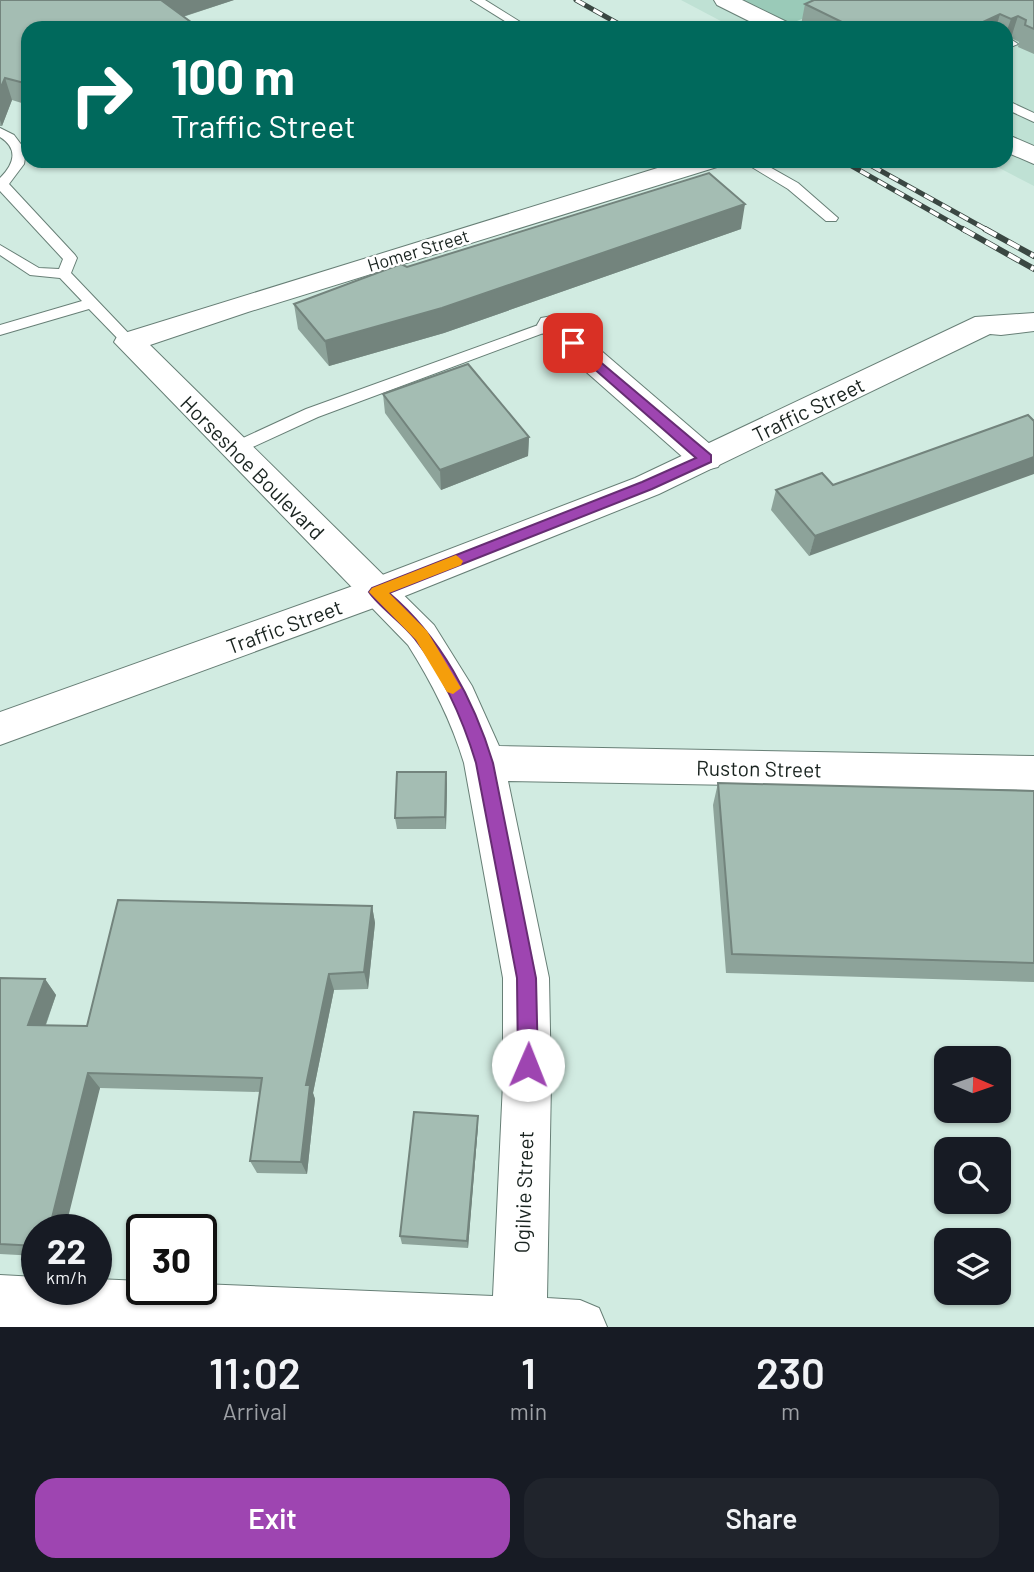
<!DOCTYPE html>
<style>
body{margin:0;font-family:Barlow,sans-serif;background:#20242c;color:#f1f3f6;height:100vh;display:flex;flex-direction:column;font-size:26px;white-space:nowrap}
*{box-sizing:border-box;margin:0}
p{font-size:23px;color:#9ea1a6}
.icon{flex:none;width:38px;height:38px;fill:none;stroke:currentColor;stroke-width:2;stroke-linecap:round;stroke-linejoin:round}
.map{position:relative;height:1327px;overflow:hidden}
.details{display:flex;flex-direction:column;background:#171b24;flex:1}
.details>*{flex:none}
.banner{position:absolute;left:21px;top:21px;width:992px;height:147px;border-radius:21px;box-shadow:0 2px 5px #0004;background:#00695c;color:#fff;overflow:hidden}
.needle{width:46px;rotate:92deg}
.tools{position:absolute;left:934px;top:1046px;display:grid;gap:14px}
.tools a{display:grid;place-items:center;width:77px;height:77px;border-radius:14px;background:#171b24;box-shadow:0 2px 5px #0004;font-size:35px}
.speed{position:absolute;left:21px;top:1214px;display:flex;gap:14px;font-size:35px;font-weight:700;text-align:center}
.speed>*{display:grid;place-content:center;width:91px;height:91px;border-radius:50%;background:#171b24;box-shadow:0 2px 5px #0004;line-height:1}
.speed small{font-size:18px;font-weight:400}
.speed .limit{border:4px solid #111;border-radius:10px;background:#fff;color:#111}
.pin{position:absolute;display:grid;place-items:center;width:60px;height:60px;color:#fff;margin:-30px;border-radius:14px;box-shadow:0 4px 10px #0006}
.me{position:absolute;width:77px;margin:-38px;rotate:1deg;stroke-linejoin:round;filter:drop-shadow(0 0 5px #0008)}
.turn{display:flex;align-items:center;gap:24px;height:147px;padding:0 35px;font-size:32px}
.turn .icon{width:91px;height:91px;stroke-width:2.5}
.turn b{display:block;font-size:49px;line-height:60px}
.eta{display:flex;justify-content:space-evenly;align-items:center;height:119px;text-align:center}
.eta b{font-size:42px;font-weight:600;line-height:49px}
.primary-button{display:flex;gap:14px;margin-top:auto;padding:14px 35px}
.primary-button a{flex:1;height:80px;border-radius:21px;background:#9e45b1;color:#fff;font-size:28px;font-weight:600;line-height:80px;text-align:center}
.primary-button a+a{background:#20242c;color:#f1f3f6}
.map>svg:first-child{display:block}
.built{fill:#bfe1d4}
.green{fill:#9acab8}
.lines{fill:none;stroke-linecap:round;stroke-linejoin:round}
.service-casing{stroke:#677f76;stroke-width:2}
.minor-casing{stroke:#677f76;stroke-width:2}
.primary-casing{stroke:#677f76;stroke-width:2}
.service{fill:#fff;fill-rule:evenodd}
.minor{fill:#fff;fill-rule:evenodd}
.primary{fill:#fff;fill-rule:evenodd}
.rail-far1-casing{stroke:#3a4742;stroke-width:5}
.rail-casing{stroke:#3a4742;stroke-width:6}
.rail-far1{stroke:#fff;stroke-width:3.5;stroke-dasharray:10;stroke-linecap:butt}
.rail{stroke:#fff;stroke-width:4.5;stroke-dasharray:13;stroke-linecap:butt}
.wall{fill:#8da39a}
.shaded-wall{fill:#73847d}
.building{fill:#a4bdb3;stroke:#73847d;stroke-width:2}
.route{fill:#9e45b1;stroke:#672d73;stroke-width:2}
.slow{fill:#f59e0b}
.labels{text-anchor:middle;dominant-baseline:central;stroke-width:5;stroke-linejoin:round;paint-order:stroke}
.far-street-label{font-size:18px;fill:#19231f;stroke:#fff}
.street-label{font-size:21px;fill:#19231f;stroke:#fff}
</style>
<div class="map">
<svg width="1034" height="1327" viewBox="0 0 1034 1327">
<rect width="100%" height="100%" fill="#d1ebe1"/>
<!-- built -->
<path class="built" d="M 681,0 L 1034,0 L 1034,186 L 986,161 L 1006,161 L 1006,28 L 734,28 Z"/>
<!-- green -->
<path class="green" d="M 737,0 L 849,0 L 787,25 Z"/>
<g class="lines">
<!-- service casing -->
<g class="service-casing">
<path id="service" d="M 471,0 L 485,0 L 530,28 L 516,28 Z
M 1012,40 L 1018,44 L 1006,49 L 1006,42 Z
M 1006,100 L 1034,113 L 1034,122 L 1006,109 Z
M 0,128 L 14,135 L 26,151 L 24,164 L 9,184 L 75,255 L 77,258 L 71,273 L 134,339 L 137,342 L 134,345 L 124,345 L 89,309 L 0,335 L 0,325 L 82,301 L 60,278 L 30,275 L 0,255 L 0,245 L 39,268 L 59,269 L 63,259 L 0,191 L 0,178 C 14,164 19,149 0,137 Z
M 742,161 L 759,161 L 798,183 L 838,218 L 836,221 L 826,221 L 788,189 Z
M 552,320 L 560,325 L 557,328 L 318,417 L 242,452 L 236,454 L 228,448 L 230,444 L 306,409 Z"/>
</g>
<!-- minor casing -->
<g class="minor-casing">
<path id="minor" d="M 714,0 L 742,0 L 789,23 L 793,28 L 763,28 L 717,5 Z
M 1006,134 L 1034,146 L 1034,164 L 1006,152 Z
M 680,161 L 721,161 L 717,167 L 248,312 L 150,345 L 434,625 L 472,686 L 499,746 L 1034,756 L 1034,790 L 508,781 L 549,978 L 551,1083 L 547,1298 L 580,1300 L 599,1308 L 607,1327 L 0,1327 L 0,1275 L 37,1277 L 37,1290 L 96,1290 L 96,1279 L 142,1281 L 142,1290 L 201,1290 L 201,1284 L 493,1296 L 503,1083 L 503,978 L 464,763 C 451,720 432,683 408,645 L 114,342 L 118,335 Z
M 552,316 L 563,318 L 718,451 L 723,459 L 718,467 L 706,470 L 694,467 L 541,332 L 537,325 L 541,318 Z"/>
</g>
<!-- primary casing -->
<g class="primary-casing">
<path id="primary" d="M 1034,313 L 1034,331 L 1001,335 L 990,334 L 659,494 L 390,602 L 0,745 L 0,712 L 364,582 L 635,478 L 975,317 Z"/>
</g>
<!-- service -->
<use href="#service" class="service"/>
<!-- minor -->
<use href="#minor" class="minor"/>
<!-- primary -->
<use href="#primary" class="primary"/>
<!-- rail-far1 casing -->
<g class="rail-far1-casing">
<path id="rail-far1" d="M 576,0 L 626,28
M 843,161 L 966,231
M 872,166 L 989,231"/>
</g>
<!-- rail casing -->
<g class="rail-casing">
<path id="rail" d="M 963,229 L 1034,269
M 985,229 L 1034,256"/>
</g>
<!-- rail-far1 -->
<use href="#rail-far1" class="rail-far1"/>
<!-- rail -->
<use href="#rail" class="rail"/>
</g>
<!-- wall -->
<path class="wall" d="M 0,0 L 234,0 L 183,17 L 28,28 L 28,105 L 12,100 L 2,126 L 0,126 Z
M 1034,0 L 1034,54 L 1018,47 L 1019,42 L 1011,38 L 1006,39 L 1006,28 L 806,28 L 801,25 L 805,4 Z
M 741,229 L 444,333 L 329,366 L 298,329 L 294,304 L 407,267 Z
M 383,394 L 529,437 L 528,456 L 441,490 L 385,413 Z
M 833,485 L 809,556 L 771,510 L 776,490 Z
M 446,772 L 447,784 L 446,829 L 397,829 L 395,818 Z
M 718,783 L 1034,791 L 1034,982 L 726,973 L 713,805 Z
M 372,906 L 375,923 L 368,989 L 334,990 L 313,1093 L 315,1099 L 307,1174 L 257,1173 L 250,1161 L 260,1092 L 100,1088 L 37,1230 L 37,1256 L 0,1254 L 0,978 L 45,979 L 56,995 L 46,1025 L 87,1026 Z
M 478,1116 L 478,1125 L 468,1248 L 402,1244 L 400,1236 Z"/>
<!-- shaded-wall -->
<path class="shaded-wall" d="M 161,0 L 234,0 L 166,22 Z
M 1000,14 L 996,28 L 970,28 Z
M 1018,16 L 1011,38 L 1006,39 L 1006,33 L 1011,19 Z
M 5,78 L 12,100 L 2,126 L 0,120 L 0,89 Z
M 745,204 L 741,229 L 444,333 L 329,366 L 325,341 Z
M 529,437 L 528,456 L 441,490 L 440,470 Z
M 1034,457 L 1034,474 L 809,556 L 815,536 Z
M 446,772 L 447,784 L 446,829 L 445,817 Z
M 372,906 L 375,923 L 368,989 L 364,972 Z
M 329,974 L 334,990 L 313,1093 L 315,1099 L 307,1174 L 301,1162 L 306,1085 Z
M 45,979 L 56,995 L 40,1040 L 28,1025 Z
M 88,1073 L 100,1088 L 65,1230 L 49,1230 Z
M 478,1116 L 478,1125 L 468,1248 L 467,1241 Z"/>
<!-- building -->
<path class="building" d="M 0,0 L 163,0 L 161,0 L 199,28 L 28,28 L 28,84 L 5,78 L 0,89 Z
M 814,0 L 1034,0 L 1034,29 L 1025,25 L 1026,20 L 1018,16 L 1011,19 L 1000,14 L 970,28 L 854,28 L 805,4 Z
M 709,173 L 745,204 L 442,308 L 325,341 L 294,304 L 401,264 L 407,267 Z
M 468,364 L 529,437 L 440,470 L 383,394 Z
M 1028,415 L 1034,421 L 1034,457 L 815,536 L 776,490 L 822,473 L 833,485 Z
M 397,772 L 446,772 L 445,817 L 395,818 Z
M 718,783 L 1034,791 L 1034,963 L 732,954 Z
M 118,900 L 372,906 L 364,972 L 329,974 L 306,1085 L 310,1085 L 301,1162 L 250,1161 L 262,1078 L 88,1073 L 49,1230 L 37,1230 L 37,1246 L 0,1244 L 0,978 L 45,979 L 28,1025 L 87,1026 Z
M 414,1112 L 478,1116 L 467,1241 L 400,1236 Z"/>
<!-- route -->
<path class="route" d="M 573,339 L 711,455 L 711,462 L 652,489 L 389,593 C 440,636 474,700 493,763 L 536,978 L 538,1065 L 535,1072 L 528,1075 L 521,1072 L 518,1065 L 517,978 L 476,763 C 463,720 443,675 415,639 C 403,623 379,607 369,592 L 372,588 L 642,482 L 696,458 L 568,346 L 567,343 Z"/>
<!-- slow -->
<path class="slow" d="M 456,555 L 463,561 L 461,565 L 389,593 L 427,631 L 461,688 L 453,694 L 447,692 L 416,640 L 369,592 L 372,588 Z"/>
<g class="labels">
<!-- far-street labels -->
<g class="far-street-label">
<text transform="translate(418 250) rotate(-17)">Homer Street</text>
</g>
<!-- street labels -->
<g class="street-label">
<text transform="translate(808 409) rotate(-26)">Traffic Street</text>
<text transform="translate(253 467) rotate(45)">Horseshoe Boulevard</text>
<text transform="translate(284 626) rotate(-20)">Traffic Street</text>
<text transform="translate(759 768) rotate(1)">Ruston Street</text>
<text transform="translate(523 1192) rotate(-88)">Ogilvie Street</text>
</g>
</g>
</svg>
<div class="tools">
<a><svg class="needle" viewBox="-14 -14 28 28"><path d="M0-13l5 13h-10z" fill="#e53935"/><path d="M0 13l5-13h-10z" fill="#9ea1a6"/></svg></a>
<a><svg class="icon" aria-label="search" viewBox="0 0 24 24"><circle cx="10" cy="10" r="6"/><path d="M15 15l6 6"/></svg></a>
<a><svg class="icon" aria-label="layers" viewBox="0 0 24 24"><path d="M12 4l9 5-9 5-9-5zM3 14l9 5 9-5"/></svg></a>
</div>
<div class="speed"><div>22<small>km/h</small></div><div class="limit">30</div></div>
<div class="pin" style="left:573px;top:343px;background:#d93025"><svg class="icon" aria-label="arrive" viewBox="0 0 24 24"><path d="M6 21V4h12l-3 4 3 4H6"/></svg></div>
<svg class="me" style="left:528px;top:1065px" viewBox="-20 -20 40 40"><circle r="19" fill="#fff"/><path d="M0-13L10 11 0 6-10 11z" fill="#9e45b1"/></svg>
<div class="banner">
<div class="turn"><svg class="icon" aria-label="right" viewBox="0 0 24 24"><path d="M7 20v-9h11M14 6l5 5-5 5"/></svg><div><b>100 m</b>Traffic Street</div></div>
</div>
</div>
<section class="details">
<div class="eta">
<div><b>11:02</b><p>Arrival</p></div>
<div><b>1</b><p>min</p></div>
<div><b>230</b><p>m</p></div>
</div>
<div class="primary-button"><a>Exit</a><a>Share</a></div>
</section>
